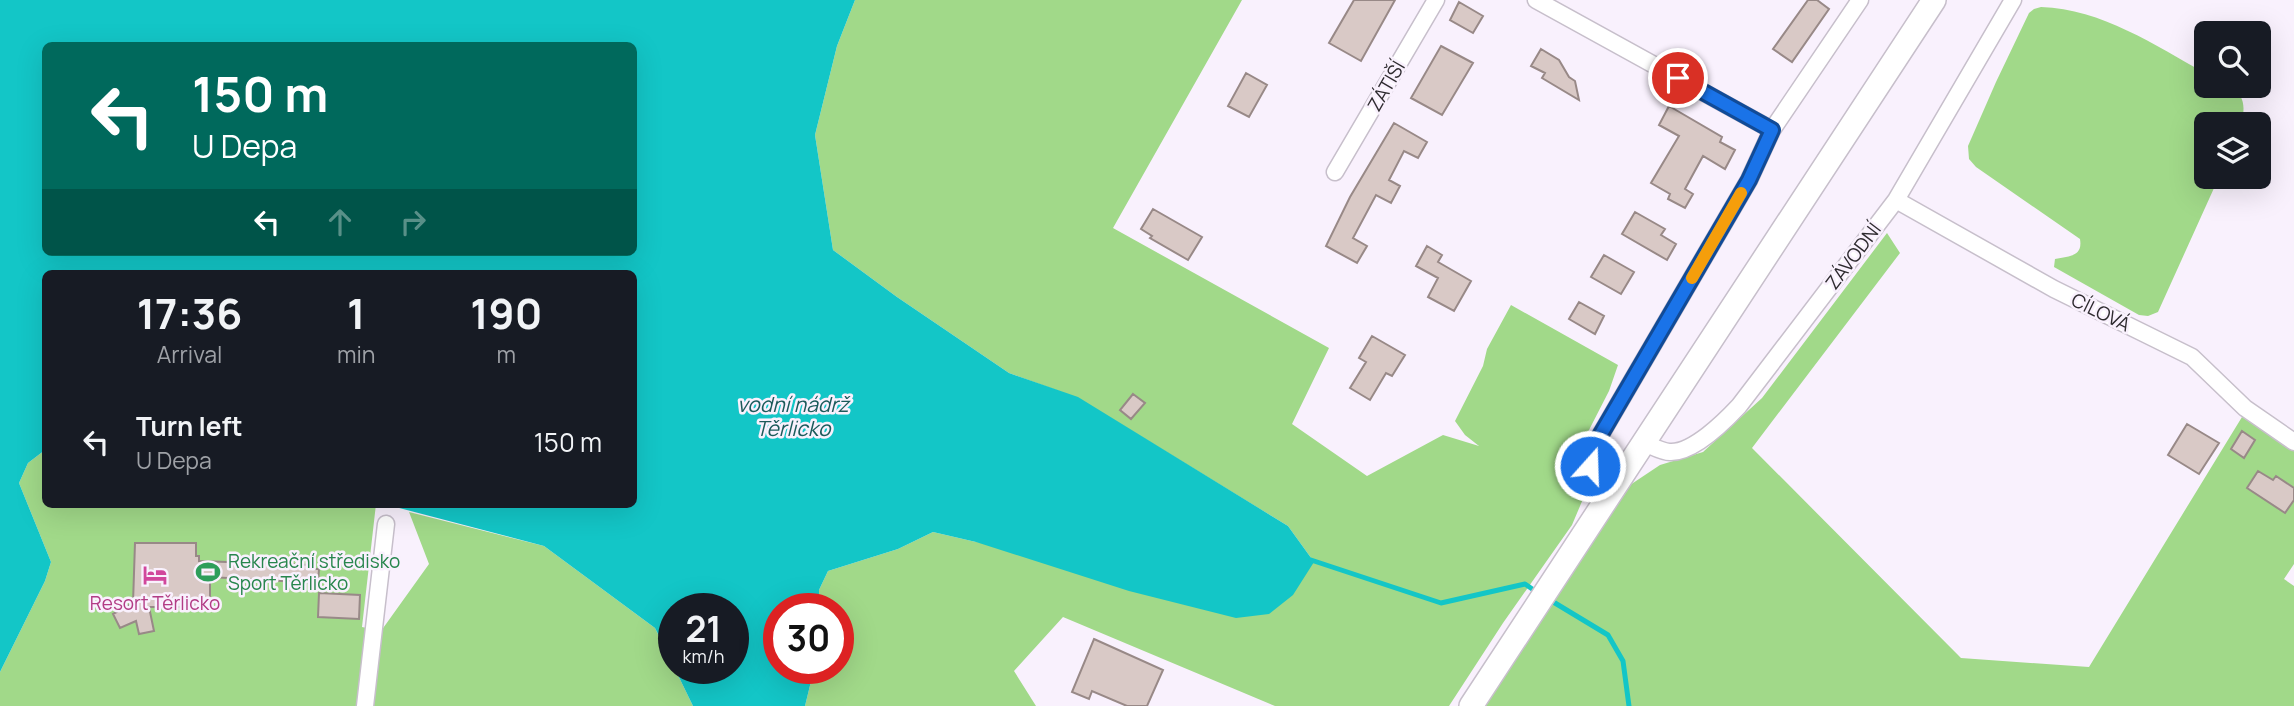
<!DOCTYPE html>
<meta charset="utf-8">
<style>
body{margin:0;font-family:Manrope,sans-serif;background:#242831;color:#f1f3f6;height:100vh;display:flex;flex-direction:column;font-size:26px;white-space:nowrap}
*{box-sizing:border-box;margin:0}
p{font-size:23px;color:#9ea1a6}
.icon{flex:none;width:38px;height:38px;fill:none;stroke:currentColor;stroke-width:2;stroke-linecap:round;stroke-linejoin:round}
.map{position:relative;flex:1;overflow:hidden}
.sheet{position:absolute;left:42px;top:270px;width:595px;height:238px;display:flex;flex-direction:column;background:#171b24;border-radius:10px;box-shadow:0 7px 28px #0002}
.sheet>*{flex:none}
.banner{position:absolute;left:42px;top:42px;width:595px;height:214px;border-radius:10px;box-shadow:0 7px 28px #0002;background:#00695c;color:#fff;overflow:hidden}
.buttons{position:absolute;left:2194px;top:21px;display:grid;gap:14px}
.buttons a{display:grid;place-items:center;width:77px;height:77px;border-radius:10px;background:#171b24;box-shadow:0 7px 28px #0002;font-size:35px}
.speed{position:absolute;left:658px;top:593px;display:flex;gap:14px;font-size:35px;font-weight:700;text-align:center}
.speed>*{display:grid;place-content:center;width:91px;height:91px;border-radius:50%;background:#171b24;box-shadow:0 7px 28px #0002;line-height:1}
.speed small{font-size:18px;font-weight:400}
.speed .limit{border:10px solid #d22;background:#fff;color:#111}
.pin{position:absolute;display:grid;place-items:center;width:60px;height:60px;color:#fff;margin:-30px;border:4px solid #fff;border-radius:50%;box-shadow:0 2px 7px #0007}
.me{position:absolute;width:77px;margin:-38px;rotate:20deg;stroke-linejoin:round;filter:drop-shadow(0 0 5px #0008)}
.turn{display:flex;align-items:center;gap:24px;height:147px;padding:0 35px;font-size:32px}
.turn .icon{width:91px;height:91px;stroke-width:2.5}
.turn b{display:block;font-size:49px;line-height:60px}
.lanes{display:flex;align-items:center;height:66px;padding:0 35px;background:#0003;justify-content:center;gap:35px;direction:ltr}
.lanes .off{opacity:.35}
.eta{display:flex;justify-content:space-evenly;align-items:center;height:119px;text-align:center}
.eta b{font-size:42px;font-weight:700;line-height:49px}
ul{padding:0;list-style:none}
li{display:flex;align-items:center;gap:21px;height:105px;padding:0 35px}
li div{flex:1}
li b{display:block;font-size:26px}
li em{font-style:normal}
.map>svg:first-child{display:block}
.green{fill:#a1d989}
.water{fill:#13c6c7;fill-rule:evenodd}
.lines{fill:none;stroke-linecap:round;stroke-linejoin:round}
.stream{stroke:#13c6c7;stroke-width:5}
.building{fill:#d9c9c6;stroke:#988987;stroke-width:2}
.minor-casing{stroke:#c7bfcb;stroke-width:19}
.secondary-casing{stroke:#c7bfcb;stroke-width:26}
.minor{stroke:#fff;stroke-width:16}
.secondary{stroke:#fff;stroke-width:23}
.route-casing{stroke:#114b97;stroke-width:18}
.route{stroke:#1a73e8;stroke-width:12}
.slow{stroke:#f59e0b;stroke-width:12}
.labels{text-anchor:middle;dominant-baseline:central;stroke-width:5;stroke-linejoin:round;paint-order:stroke}
.street-label{font-size:19px;fill:#2e2b2f;stroke:#f9f1fd}
.leisure-label{font-size:19px;fill:#27864d;stroke:#f9f1fd;text-anchor:start}
.hotel-label{font-size:19px;fill:#b23c85;stroke:#f9f1fd}
.water-label{font-size:21px;font-style:italic;fill:#1c5b5b;stroke:#f9f1fd}
</style>
<div class="map">
<svg width="2294" height="706" viewBox="0 0 2294 706">
<rect width="100%" height="100%" fill="#f9f1fd"/>
<!-- green -->
<path class="green" d="M 855,0 L 1242,0 L 1113,228 L 1329,348 L 1292,424 L 1367,476 L 1443,435 L 1479,446 L 1465,435 L 1455,421 L 1483,366 L 1487,349 L 1511,305 L 1618,365 L 1609,391 L 1570,467 L 1564,471 L 1591,480 L 1572,525 L 1503,623 L 1449,706 L 1275,706 L 1063,617 L 1014,671 L 1036,706 L 805,706 L 814,669 L 838,668 L 838,609 L 819,609 L 819,590 L 828,571 L 898,549 L 933,532 L 976,542 L 1314,562 L 1288,526 L 1078,398 L 1009,373 L 897,297 L 833,250 L 815,135 L 837,46 Z
M 2041,7 C 2102,9 2154,45 2207,74 L 2207,86 C 2234,86 2250,92 2241,124 L 2207,124 L 2207,177 L 2219,177 L 2158,312 L 2148,316 L 2139,315 L 2054,267 L 2055,259 C 2069,256 2083,257 2080,239 L 1976,167 L 1969,159 L 1968,146 L 1996,82 L 2029,13 L 2034,9 Z
M 1887,233 L 1900,253 L 1752,448 L 1961,658 L 2089,667 L 2242,417 L 2294,451 L 2294,564 L 2284,579 L 2294,586 L 2294,706 L 1485,706 L 1630,485 L 1660,465 L 1703,452 L 1762,398 Z
M 45,450 L 46,504 L 376,504 L 362,627 L 381,631 L 429,564 L 409,512 L 544,546 L 655,628 L 693,706 L 0,706 L 0,672 L 45,581 L 51,562 L 19,483 L 28,463 Z"/>
<!-- water -->
<path class="water" d="M 0,0 L 855,0 L 837,46 L 815,135 L 833,250 L 897,297 L 1009,373 L 1078,397 L 1288,526 L 1314,562 L 1293,595 L 1269,614 L 1236,618 L 1129,591 L 976,542 L 933,532 L 898,549 L 828,571 L 819,590 L 819,609 L 779,609 L 779,668 L 814,669 L 805,706 L 693,706 L 675,669 L 733,668 L 733,609 L 674,609 L 674,666 L 655,628 L 544,546 L 384,504 L 634,504 L 634,273 L 46,273 L 45,450 L 28,463 L 19,483 L 51,562 L 45,581 L 0,672 ZM 46,46 L 634,46 L 634,252 L 46,252 Z"/>
<g class="lines">
<!-- stream -->
<path class="stream" d="M 1311,560 L 1441,603 L 1525,584 L 1538,593
M 1550,600 L 1608,635 L 1623,661 L 1629,706"/>
</g>
<!-- building -->
<path class="building" d="M 1354,0 L 1395,0 L 1361,61 L 1329,43 Z
M 1808,0 L 1817,0 L 1829,9 L 1792,62 L 1773,49 Z
M 1459,2 L 1483,16 L 1473,33 L 1450,20 Z
M 1441,46 L 1473,63 L 1442,115 L 1411,98 Z
M 1541,49 L 1559,60 L 1569,77 L 1575,81 L 1579,100 L 1542,78 L 1545,73 L 1531,66 Z
M 1246,73 L 1267,85 L 1249,117 L 1228,106 Z
M 1669,106 L 1722,137 L 1720,142 L 1735,150 L 1725,169 L 1703,156 L 1685,189 L 1693,194 L 1685,208 L 1668,199 L 1670,194 L 1651,183 L 1679,136 L 1659,125 Z
M 1394,123 L 1427,142 L 1418,158 L 1404,151 L 1389,180 L 1400,186 L 1391,203 L 1376,195 L 1353,238 L 1367,246 L 1357,263 L 1326,246 L 1350,197 Z
M 1153,209 L 1202,237 L 1188,260 L 1150,238 L 1152,236 L 1141,229 Z
M 1635,212 L 1665,229 L 1661,235 L 1676,244 L 1667,260 L 1622,234 Z
M 1427,246 L 1442,255 L 1438,262 L 1471,281 L 1454,311 L 1428,297 L 1438,278 L 1416,266 Z
M 1604,255 L 1634,272 L 1621,294 L 1591,277 Z
M 1579,302 L 1604,316 L 1595,334 L 1569,319 Z
M 1372,336 L 1405,355 L 1392,376 L 1386,373 L 1370,400 L 1350,388 L 1366,362 L 1359,358 Z
M 1133,394 L 1145,403 L 1131,419 L 1120,410 Z
M 2187,424 L 2219,443 L 2199,474 L 2168,455 Z
M 2242,431 L 2255,440 L 2244,458 L 2231,449 Z
M 2258,471 L 2273,480 L 2276,476 L 2294,488 L 2294,500 L 2285,513 L 2247,488 Z
M 135,543 L 196,543 L 196,556 L 199,556 L 199,561 L 314,565 L 314,569 L 319,569 L 318,583 L 210,577 L 210,607 L 149,607 L 154,631 L 139,634 L 136,621 L 120,628 L 113,614 L 133,603 Z
M 319,593 L 360,595 L 359,619 L 318,617 Z
M 1094,639 L 1163,670 L 1147,706 L 1127,706 L 1092,691 L 1089,699 L 1072,692 Z"/>
<g class="lines">
<!-- minor casing -->
<g class="minor-casing">
<path id="minor" d="M 1536,0 L 1772,130
M 1335,172 L 1436,0
M 1896,200 L 2054,289 L 2192,357 L 2245,408 L 2294,442
M 1644,443 C 1652,446 1662,452 1670,452 C 1693,453 1725,421 1739,406 L 1896,200 L 2013,0
M 1614,487 L 1590,466 L 1594,446 L 1749,180 L 1772,130 L 1860,0
M 365,706 L 386,524"/>
</g>
<!-- secondary casing -->
<g class="secondary-casing">
<path id="secondary" d="M 1471,706 L 1934,0"/>
</g>
<!-- minor -->
<use href="#minor" class="minor"/>
<!-- secondary -->
<use href="#secondary" class="secondary"/>
</g>
<g class="lines">
<!-- route casing -->
<g class="route-casing">
<path id="route" d="M 1590,466 L 1594,446 L 1749,180 L 1772,130 L 1678,78"/>
</g>
<!-- route -->
<use href="#route" class="route"/>
<!-- slow -->
<path class="slow" d="M 1692,278 L 1741,193"/>
</g>
<!-- icons -->
<defs>
<g id="stadium-bare" transform="scale(1.89)"><path d="M0-5a6.5 5 0 1 0 0 10a6.5 5 0 1 0 0-10ZM-3.5-1.8h7v3.6h-7Z" fill="#2e9e5b" stroke="#f9f1fd" stroke-width="2.5" paint-order="stroke"/></g>
<g id="hotel-bare" transform="scale(1.89)"><path d="M-6-4.5h1.5V1H6V5H4.5V3h-9V5H-6ZM-4 0a1.8 1.8 0 1 1 3.6 0ZM.5 0V-2.5h3Q6-2.5 6 0Z" fill="#d1479c" stroke="#f9f1fd" stroke-width="2.5" paint-order="stroke"/></g>
</defs>
<g fill-rule="evenodd">
<use href="#stadium-bare" x="208" y="572"/>
<use href="#hotel-bare" x="155" y="575"/>
</g>
<g class="labels">
<!-- street labels -->
<g class="street-label">
<text transform="translate(1386 86) rotate(-60)">ZÁTIŠÍ</text>
<text transform="translate(1853 256) rotate(-53)">ZÁVODNÍ</text>
<text transform="translate(2101 312) rotate(26)">CÍLOVÁ</text>
</g>
<!-- leisure labels -->
<g class="leisure-label">
<text x="228" y="561">Rekreační středisko<tspan x="228" dy="22">Sport Těrlicko</tspan></text>
</g>
<!-- hotel labels -->
<g class="hotel-label">
<text x="155" y="603">Resort Těrlicko</text>
</g>
<!-- water labels -->
<g class="water-label">
<text x="793" y="404">vodní nádrž<tspan x="793" dy="24">Těrlicko</tspan></text>
</g>
</g>
</svg>
<div class="buttons">
<a><svg class="icon" aria-label="search" viewBox="0 0 24 24"><circle cx="10" cy="10" r="6"/><path d="M15 15l6 6"/></svg></a>
<a><svg class="icon" aria-label="layers" viewBox="0 0 24 24"><path d="M12 4l9 5-9 5-9-5zM3 14l9 5 9-5"/></svg></a>
</div>
<div class="speed"><div>21<small>km/h</small></div><div class="limit">30</div></div>
<div class="pin" style="left:1678px;top:78px;background:#d93025"><svg class="icon" aria-label="arrive" viewBox="0 0 24 24"><path d="M6 21V4h12l-3 4 3 4H6"/></svg></div>
<svg class="me" style="left:1590px;top:466px" viewBox="-20 -20 40 40"><circle r="17" fill="#1a73e8" stroke="#fff" stroke-width="3"/><path d="M0-11L8 9 0 5-8 9z" fill="#fff"/></svg>
<div class="banner">
<div class="turn"><svg class="icon" aria-label="left" viewBox="0 0 24 24"><path d="M17 20v-9H6M10 6l-5 5 5 5"/></svg><div><b>150 m</b>U Depa</div></div>
<div class="lanes"><svg class="icon" aria-label="left" viewBox="0 0 24 24"><path d="M17 20v-9H6M10 6l-5 5 5 5"/></svg><svg class="icon off" aria-label="ahead" viewBox="0 0 24 24"><path d="M12 20V5M6 11l6-6 6 6"/></svg><svg class="icon off" aria-label="right" viewBox="0 0 24 24"><path d="M7 20v-9h11M14 6l5 5-5 5"/></svg></div>
</div>
<section class="sheet">
<div class="eta">
<div><b>17:36</b><p>Arrival</p></div>
<div><b>1</b><p>min</p></div>
<div><b>190</b><p>m</p></div>
</div>
<ul>
<li><svg class="icon" aria-label="left" viewBox="0 0 24 24"><path d="M17 20v-9H6M10 6l-5 5 5 5"/></svg><div><b>Turn left</b><p>U Depa</p></div><em>150 m</em></li>
</ul>
</section>
</div>
